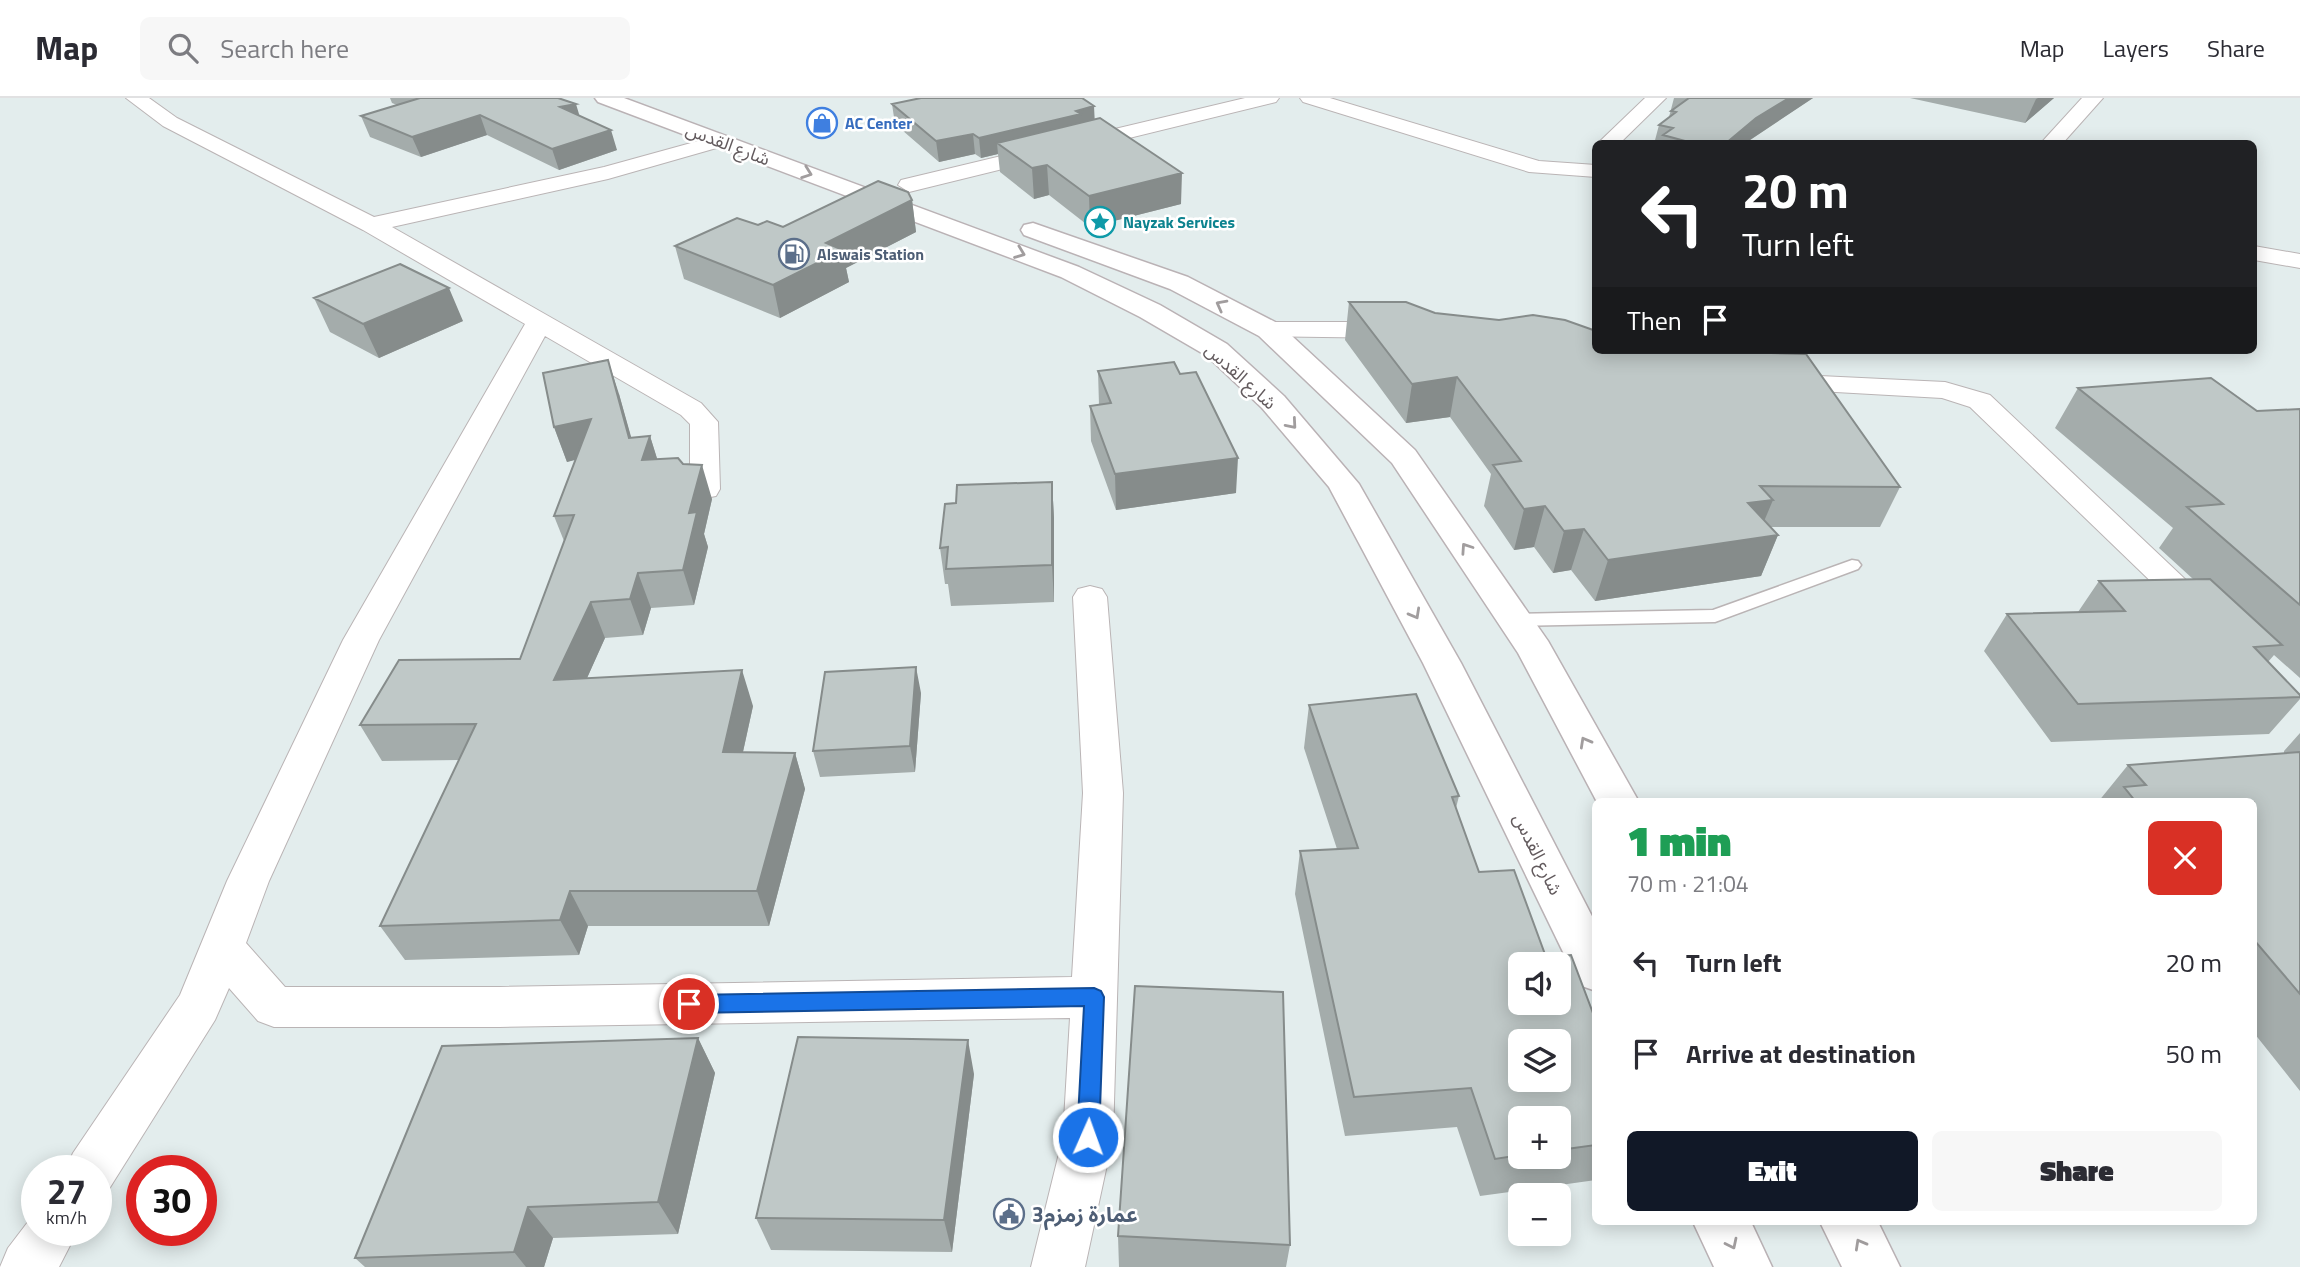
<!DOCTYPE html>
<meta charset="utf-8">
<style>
body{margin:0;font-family:"Titillium Web","Noto Sans Arabic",sans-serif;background:#f7f7f7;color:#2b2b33;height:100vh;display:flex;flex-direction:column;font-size:26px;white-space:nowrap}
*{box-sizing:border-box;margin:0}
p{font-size:23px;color:#7c7c81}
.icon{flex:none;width:38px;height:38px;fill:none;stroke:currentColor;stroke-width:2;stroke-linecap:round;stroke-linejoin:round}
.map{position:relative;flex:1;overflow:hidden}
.details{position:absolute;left:1592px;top:700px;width:665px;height:427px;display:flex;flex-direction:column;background:#fff;border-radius:10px;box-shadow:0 4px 18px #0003}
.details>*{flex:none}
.banner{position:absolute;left:1592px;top:42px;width:665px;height:214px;border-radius:10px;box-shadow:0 4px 18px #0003;background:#202124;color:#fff;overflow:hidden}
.fabs{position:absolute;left:1508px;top:854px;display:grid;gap:14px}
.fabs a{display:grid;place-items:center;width:63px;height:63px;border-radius:10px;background:#fff;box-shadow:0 4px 18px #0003;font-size:35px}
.speed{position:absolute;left:21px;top:1057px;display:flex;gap:14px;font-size:35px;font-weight:700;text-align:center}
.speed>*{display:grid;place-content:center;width:91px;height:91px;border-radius:50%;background:#fff;box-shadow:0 4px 18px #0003;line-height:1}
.speed small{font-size:18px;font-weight:400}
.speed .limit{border:10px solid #d22;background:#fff;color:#111}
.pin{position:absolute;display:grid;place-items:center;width:60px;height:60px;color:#fff;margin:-30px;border:4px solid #fff;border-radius:50%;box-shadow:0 2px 7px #0007}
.me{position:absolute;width:77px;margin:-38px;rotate:2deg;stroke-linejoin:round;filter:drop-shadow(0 0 5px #0008)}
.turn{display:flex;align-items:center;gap:24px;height:147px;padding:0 35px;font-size:32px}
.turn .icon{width:91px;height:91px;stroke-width:2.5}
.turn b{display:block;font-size:49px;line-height:60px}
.then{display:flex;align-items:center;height:66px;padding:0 35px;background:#0003;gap:14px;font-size:26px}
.round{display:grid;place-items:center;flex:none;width:74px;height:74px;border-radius:10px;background:#f7f7f7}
.overview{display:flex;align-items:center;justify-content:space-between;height:119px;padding:0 35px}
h1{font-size:42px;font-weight:800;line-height:52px;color:#1e9e55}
.cta{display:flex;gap:14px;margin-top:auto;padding:14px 35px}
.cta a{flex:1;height:80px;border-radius:10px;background:#111827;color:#fff;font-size:28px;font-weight:800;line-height:80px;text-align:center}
.cta a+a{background:#f7f7f7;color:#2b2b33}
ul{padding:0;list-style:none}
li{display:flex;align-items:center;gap:21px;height:91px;padding:0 35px}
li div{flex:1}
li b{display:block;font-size:26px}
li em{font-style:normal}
header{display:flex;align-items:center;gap:42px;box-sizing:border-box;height:98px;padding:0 35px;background:#fff;border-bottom:2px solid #e1e1e2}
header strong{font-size:33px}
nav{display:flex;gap:38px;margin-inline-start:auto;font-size:24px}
.search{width:490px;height:63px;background:#f7f7f7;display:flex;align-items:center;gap:18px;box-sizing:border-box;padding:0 24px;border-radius:10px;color:#7c7c81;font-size:26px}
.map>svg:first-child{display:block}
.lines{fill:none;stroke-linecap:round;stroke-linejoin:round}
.service-casing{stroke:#bab4b5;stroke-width:3}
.minor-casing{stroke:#bab4b5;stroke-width:2}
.secondary-casing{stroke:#bab2b5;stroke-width:3}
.service{fill:#fff;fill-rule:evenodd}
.minor{fill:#fff;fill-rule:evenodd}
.secondary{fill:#fff;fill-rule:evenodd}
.wall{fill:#a4acab;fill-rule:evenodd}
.shaded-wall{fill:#868c8b}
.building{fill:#bfc8c7;stroke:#868c8b;stroke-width:2;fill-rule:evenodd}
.oneway{stroke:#a19d9e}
.route{fill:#1a73e8;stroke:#114b97;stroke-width:2}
.labels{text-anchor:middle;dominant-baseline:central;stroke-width:5;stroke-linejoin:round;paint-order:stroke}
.far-shop-label{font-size:16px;font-weight:bold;fill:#366cbe;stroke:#fff;text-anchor:start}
.far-culture-label{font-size:16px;font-weight:bold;fill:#0d838f;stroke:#fff;text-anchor:start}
.far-service-label{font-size:16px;font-weight:bold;fill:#4e5e75;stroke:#fff;text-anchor:start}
.street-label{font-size:18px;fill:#635b5e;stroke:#fff}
.near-service-label{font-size:21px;font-weight:bold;fill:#4e5e75;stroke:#fff;text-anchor:start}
</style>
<header>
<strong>Map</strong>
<div class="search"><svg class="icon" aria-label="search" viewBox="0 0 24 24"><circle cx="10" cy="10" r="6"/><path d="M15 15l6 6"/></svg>Search here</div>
<nav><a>Map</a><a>Layers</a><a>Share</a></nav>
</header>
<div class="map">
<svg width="2300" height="1169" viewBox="0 0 2300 1169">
<rect width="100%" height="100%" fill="#e3eded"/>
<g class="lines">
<!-- service casing -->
<g class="service-casing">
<path id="service" d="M 1852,462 L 1858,463 L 1861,467 L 1858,471 L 1715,524 L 1515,528 L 1506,522 L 1515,516 L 1713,512 Z"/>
</g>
<!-- minor casing -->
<g class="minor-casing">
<path id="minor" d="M 126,0 L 149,0 L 177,20 L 374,119 L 604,69 L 720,37 L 730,43 L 727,47 L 608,81 L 392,129 L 701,305 L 718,324 L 720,391 L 716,398 L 705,400 L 694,398 L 690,391 L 690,326 L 681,317 L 545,238 L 379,542 L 269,783 L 246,845 L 285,889 L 499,889 L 1072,879 L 1083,695 L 1073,499 L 1078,491 L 1090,488 L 1102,491 L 1107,499 L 1123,695 L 1113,1039 L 1085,1169 L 1031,1169 L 1063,1039 L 1070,920 L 499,929 L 274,929 L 258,923 L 229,890 L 215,922 L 109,1091 L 96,1096 L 96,1073 L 65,1073 L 73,1055 L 180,897 L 227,783 L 343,542 L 525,226 L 363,132 L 163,28 Z
M 1245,0 L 1279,0 L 1276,4 L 909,94 L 898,87 L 901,82 Z
M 1300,0 L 1330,0 L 1539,63 L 1596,67 L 1596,79 L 1529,74 L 1303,4 Z
M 1645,0 L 1666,0 L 1619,46 L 1596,47 Z
M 2082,0 L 2103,0 L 2062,46 L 2040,46 Z
M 2254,148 L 2300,156 L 2300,170 L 2254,162 Z
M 1269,224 L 1394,224 L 1403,226 L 1407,232 L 1403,238 L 1394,240 L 1260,238 L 1256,232 L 1260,226 Z
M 1776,276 L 1945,284 L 1990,297 L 2222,516 L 2217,524 L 2205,527 L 2193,524 L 1970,309 L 1942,300 L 1766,290 L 1762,284 L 1766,278 Z
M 37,1112 L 37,1132 L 78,1132 L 59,1169 L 0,1169 L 8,1150 Z"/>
</g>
<!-- secondary casing -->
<g class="secondary-casing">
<path id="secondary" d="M 595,0 L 624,0 L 1079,169 L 1160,207 L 1227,246 L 1284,298 L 1359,386 L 1461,565 L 1596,826 L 1596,893 L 1579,887 L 1423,565 L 1329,389 L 1262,310 L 1207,258 L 1140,219 L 1061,179 L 598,4 Z
M 1033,125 L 1188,179 L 1279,226 L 1415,352 L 1548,543 L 1639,704 L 1597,704 L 1518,555 L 1392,365 L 1259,238 L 1170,191 L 1024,137 L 1021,132 L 1024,127 Z
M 1693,1124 L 1751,1124 L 1772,1169 L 1714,1169 Z
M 1820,1124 L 1878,1124 L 1900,1169 L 1842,1169 Z"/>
</g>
<!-- service -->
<use href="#service" class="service"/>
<!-- minor -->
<use href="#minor" class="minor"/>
<!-- secondary -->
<use href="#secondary" class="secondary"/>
</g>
<!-- wall -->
<path class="wall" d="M 390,0 L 558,0 L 617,52 L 559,72 L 487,37 L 421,59 L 370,39 L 361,18 L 397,7 L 392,5 Z
M 1674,0 L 1813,0 L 1744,46 L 1654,46 L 1659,27 L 1669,19 Z
M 1910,0 L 2054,0 L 2025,25 Z
M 892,6 L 1095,22 L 1181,106 L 1090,129 L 1049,97 L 1034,101 L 1000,74 L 998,56 L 981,60 L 975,56 L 939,64 L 895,26 Z
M 912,102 L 916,134 L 846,170 L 849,184 L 780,220 L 684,181 L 675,148 L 758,127 L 783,129 Z
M 314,200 L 463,223 L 379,260 L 330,234 Z
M 1349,204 L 1435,215 L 1596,252 L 1900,389 L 1880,429 L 1771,429 L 1778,437 L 1761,478 L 1595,503 L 1571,472 L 1553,475 L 1534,449 L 1514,452 L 1484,408 L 1491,376 L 1450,319 L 1406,325 L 1345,242 Z
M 1098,273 L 1236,395 L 1116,412 L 1091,343 L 1090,308 L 1099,307 Z
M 2078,290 L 2257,313 L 2300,311 L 2300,580 L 2274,557 L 2268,564 L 2300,597 L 2300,601 L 2269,636 L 2051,644 L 1984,553 L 2007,516 L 2078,514 L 2099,483 L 2193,481 L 2159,450 L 2173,430 L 2055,330 Z
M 619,296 L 631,340 L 650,338 L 657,361 L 712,401 L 704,436 L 708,449 L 694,507 L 651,510 L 643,537 L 605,540 L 587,580 L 753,608 L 743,654 L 795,655 L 805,691 L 769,828 L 588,828 L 579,857 L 405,862 L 380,828 L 459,662 L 382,663 L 360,627 L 520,561 L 564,443 L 554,418 L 576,361 L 567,364 L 554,329 Z
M 1052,384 L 1054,420 L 1054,504 L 951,508 L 948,486 L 945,486 L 940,450 L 956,405 Z
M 921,595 L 915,674 L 820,679 L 813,653 Z
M 1309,607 L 1459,698 L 1456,710 L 1479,774 L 1596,923 L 1596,1082 L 1480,1098 L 1457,1029 L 1345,1038 L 1295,796 L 1300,753 L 1337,751 L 1304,650 ZM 1521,1020 L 1559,1020 L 1559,1059 L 1521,1059 Z
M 2300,635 L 2300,993 L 2254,935 L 2254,704 L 2098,704 L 2128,667 L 2284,655 L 2284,653 Z
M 698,940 L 715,975 L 678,1136 L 553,1140 L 544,1169 L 365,1169 L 355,1160 Z
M 974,976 L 952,1154 L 771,1152 L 756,1120 Z
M 1118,1138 L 1290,1147 L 1286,1169 L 1119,1169 Z"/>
<!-- shaded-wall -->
<path class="shaded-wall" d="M 1789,0 L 1813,0 L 1744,46 L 1725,46 L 1756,20 Z
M 2038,0 L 2054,0 L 2025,25 L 2036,1 Z
M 576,6 L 582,26 L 560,9 Z
M 1094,8 L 1095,28 L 997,45 L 998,56 L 981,60 L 979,40 Z
M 480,17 L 487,37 L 421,59 L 412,39 Z
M 611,32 L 617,52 L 559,72 L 552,51 Z
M 973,36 L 975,56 L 939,64 L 936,43 Z
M 1047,67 L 1049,97 L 1034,101 L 1032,70 Z
M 1182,75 L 1181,106 L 1090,129 L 1089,98 Z
M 912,102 L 916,134 L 846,170 L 849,184 L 780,220 L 773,187 L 826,145 Z
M 449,190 L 463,223 L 379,260 L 363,226 Z
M 608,262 L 619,296 L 641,374 L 629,340 Z
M 1457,279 L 1450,319 L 1406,325 L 1412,286 Z
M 591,321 L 603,355 L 567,364 L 554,329 Z
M 650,338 L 661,373 L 642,362 Z
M 1238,360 L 1236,395 L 1116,412 L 1115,376 Z
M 702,367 L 712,401 L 704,436 L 708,449 L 694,507 L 683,472 L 689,415 Z
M 1052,384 L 1054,420 L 1054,504 L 1052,467 Z
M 1773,402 L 1757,440 L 1778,437 L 1761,478 L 1595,503 L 1608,462 L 1748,405 Z
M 1545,408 L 1534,449 L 1514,452 L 1524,411 Z
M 1584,431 L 1571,472 L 1553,475 L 1564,433 Z
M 638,475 L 651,510 L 643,537 L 630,501 Z
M 591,504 L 605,540 L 570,618 L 554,582 Z
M 916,569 L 921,595 L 915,674 L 910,648 Z
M 742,572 L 753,608 L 735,690 L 723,654 Z
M 795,655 L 805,691 L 769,828 L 757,793 Z
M 570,793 L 588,828 L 579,857 L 560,822 Z
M 698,940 L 715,975 L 678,1136 L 658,1104 Z
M 968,942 L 974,976 L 952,1154 L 944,1122 Z
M 528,1109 L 553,1140 L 544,1169 L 526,1169 L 514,1154 Z"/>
<!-- building -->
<path class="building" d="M 420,0 L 558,0 L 576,6 L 560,9 L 611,32 L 552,51 L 480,17 L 412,39 L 361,18 Z
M 921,0 L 1082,0 L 1094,8 L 1076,13 L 1081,16 L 979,40 L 973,36 L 936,43 L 892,6 Z
M 1689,0 L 1789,0 L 1756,20 L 1725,46 L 1696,46 L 1663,37 L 1673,30 L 1659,27 L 1676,14 L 1671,13 Z
M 1100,20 L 1182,75 L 1089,98 L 1047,67 L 1032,70 L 997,45 Z
M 878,83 L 908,94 L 912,102 L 826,145 L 843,152 L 773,187 L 675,148 L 737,120 L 758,127 L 767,123 L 783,129 Z
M 400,166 L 449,190 L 363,226 L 314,200 Z
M 1349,204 L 1406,204 L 1435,215 L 1499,222 L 1533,217 L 1565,222 L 1596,233 L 1596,252 L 1664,252 L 1806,256 L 1900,389 L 1760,388 L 1773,402 L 1748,405 L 1778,437 L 1608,462 L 1584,431 L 1564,433 L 1545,408 L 1524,411 L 1493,367 L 1521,363 L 1457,279 L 1412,286 Z
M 608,262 L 629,340 L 650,338 L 642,362 L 678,360 L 683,366 L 702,367 L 689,415 L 697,414 L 683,472 L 638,475 L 630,501 L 591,504 L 554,582 L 742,572 L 723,654 L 795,655 L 757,793 L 570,793 L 560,822 L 380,828 L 476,626 L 360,627 L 399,562 L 520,561 L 574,417 L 554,418 L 591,321 L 554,329 L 543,275 Z
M 1174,264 L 1180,276 L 1196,274 L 1238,360 L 1115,376 L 1090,308 L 1111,305 L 1098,273 Z
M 2211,280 L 2257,313 L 2300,311 L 2300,507 L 2187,409 L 2223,406 L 2078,290 Z
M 1052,384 L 1052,467 L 946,471 L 948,449 L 940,450 L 945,406 L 956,405 L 957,387 Z
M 2210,481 L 2282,547 L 2254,549 L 2300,597 L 2300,599 L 2078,606 L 2007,516 L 2125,513 L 2099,483 Z
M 916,569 L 910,648 L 813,653 L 825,574 Z
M 1416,596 L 1459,698 L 1452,699 L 1479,774 L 1514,772 L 1546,859 L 1571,857 L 1596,923 L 1596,1047 L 1559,1052 L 1559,1020 L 1521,1020 L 1521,1057 L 1495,1061 L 1471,990 L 1354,999 L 1300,753 L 1358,750 L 1309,607 ZM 1521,866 L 1559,866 L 1559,905 L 1521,905 ZM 1521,943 L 1559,943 L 1559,982 L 1521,982 Z
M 2300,654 L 2300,896 L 2254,842 L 2254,704 L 2136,704 L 2124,689 L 2146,687 L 2128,667 Z
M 1135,888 L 1283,894 L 1290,1147 L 1118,1138 Z
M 798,939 L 968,942 L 944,1122 L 756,1120 Z
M 698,940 L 658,1104 L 528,1109 L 514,1154 L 355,1160 L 442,948 Z"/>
<!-- one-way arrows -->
<defs><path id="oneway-chevron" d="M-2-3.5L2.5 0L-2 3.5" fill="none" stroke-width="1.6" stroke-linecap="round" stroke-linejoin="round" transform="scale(1.75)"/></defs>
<g class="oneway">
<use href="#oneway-chevron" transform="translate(807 75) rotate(20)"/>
<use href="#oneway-chevron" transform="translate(1020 155) rotate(21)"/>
<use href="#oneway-chevron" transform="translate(1221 207) rotate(-152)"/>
<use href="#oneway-chevron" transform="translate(1292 326) rotate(49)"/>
<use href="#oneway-chevron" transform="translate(1466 450) rotate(-124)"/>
<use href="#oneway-chevron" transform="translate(1415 516) rotate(61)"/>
<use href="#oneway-chevron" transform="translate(1585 644) rotate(-119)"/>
<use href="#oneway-chevron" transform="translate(1732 1146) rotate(64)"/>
<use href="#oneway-chevron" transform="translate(1860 1146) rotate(-119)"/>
</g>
<!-- route -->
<path class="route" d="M 1094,890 L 1101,893 L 1104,899 L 1099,1039 L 1096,1046 L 1088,1049 L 1080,1046 L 1077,1039 L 1084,908 L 689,915 L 682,912 L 679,906 L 682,900 L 689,897 Z"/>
<!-- icons -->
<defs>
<g id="shop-ring" transform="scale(1.575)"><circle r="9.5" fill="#fff" stroke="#3f7fe0" stroke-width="1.5"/><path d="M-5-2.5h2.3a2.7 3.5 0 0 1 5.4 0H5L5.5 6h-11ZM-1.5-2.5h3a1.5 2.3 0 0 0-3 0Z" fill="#3f7fe0"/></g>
<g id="sight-ring" transform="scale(1.575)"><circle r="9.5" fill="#fff" stroke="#0f9aa8" stroke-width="1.5"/><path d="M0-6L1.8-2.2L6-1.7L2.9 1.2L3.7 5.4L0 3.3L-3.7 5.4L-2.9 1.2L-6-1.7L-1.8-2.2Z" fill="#0f9aa8"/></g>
<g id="fuel-ring" transform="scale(1.575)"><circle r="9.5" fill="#fff" stroke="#5c6f8a" stroke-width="1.5"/><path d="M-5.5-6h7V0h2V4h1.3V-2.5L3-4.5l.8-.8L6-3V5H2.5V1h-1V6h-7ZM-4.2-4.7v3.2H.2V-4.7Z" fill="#5c6f8a"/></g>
<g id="civic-ring" transform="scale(1.575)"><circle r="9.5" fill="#fff" stroke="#5c6f8a" stroke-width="1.5"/><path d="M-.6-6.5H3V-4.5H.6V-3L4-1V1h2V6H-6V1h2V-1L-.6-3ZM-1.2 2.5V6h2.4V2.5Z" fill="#5c6f8a"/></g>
</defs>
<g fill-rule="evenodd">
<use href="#shop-ring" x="822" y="25"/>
<use href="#sight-ring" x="1100" y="124"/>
<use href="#fuel-ring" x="794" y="156"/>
<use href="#civic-ring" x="1009" y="1116"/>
</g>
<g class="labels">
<!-- far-shop labels -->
<g class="far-shop-label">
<text x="845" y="25">AC Center</text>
</g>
<!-- far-culture labels -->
<g class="far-culture-label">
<text x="1123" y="124">Nayzak Services</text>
</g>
<!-- far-service labels -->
<g class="far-service-label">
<text x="817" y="156">Alswais Station</text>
</g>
<!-- street labels -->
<g class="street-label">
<text transform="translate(728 46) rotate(21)">شارع القدس</text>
<text transform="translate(1241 278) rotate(42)">شارع القدس</text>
<text transform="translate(1538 756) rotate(64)">شارع القدس</text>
</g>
<!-- near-service labels -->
<g class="near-service-label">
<text x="1032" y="1116">عمارة زمزم3</text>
</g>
</g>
</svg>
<div class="fabs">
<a><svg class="icon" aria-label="sound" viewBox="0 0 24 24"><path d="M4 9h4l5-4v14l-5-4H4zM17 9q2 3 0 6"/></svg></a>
<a><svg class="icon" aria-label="layers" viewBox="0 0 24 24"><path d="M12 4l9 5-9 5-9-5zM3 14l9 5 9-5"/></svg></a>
<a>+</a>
<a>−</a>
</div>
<div class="speed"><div>27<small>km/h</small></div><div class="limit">30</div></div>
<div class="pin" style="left:689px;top:906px;background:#d93025"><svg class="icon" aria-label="arrive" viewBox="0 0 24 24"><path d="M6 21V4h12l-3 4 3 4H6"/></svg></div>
<svg class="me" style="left:1088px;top:1039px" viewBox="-20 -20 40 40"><circle r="17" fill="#1a73e8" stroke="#fff" stroke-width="3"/><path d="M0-11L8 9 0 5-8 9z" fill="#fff"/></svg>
<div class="banner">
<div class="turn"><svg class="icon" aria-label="left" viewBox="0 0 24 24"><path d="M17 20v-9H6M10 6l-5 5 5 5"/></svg><div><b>20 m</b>Turn left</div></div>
<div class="then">Then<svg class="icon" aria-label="arrive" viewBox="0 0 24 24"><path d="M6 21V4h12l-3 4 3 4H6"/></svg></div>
</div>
<section class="details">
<div class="overview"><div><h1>1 min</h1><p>70 m · 21:04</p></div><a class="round" style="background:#d93025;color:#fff"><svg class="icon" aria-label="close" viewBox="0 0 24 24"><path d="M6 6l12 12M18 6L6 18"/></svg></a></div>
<ul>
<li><svg class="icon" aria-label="left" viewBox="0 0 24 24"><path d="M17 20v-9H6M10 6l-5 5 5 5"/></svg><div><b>Turn left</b></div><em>20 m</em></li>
<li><svg class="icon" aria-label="arrive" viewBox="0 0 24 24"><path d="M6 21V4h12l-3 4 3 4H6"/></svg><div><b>Arrive at destination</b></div><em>50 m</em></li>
</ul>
<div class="cta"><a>Exit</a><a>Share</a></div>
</section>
</div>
